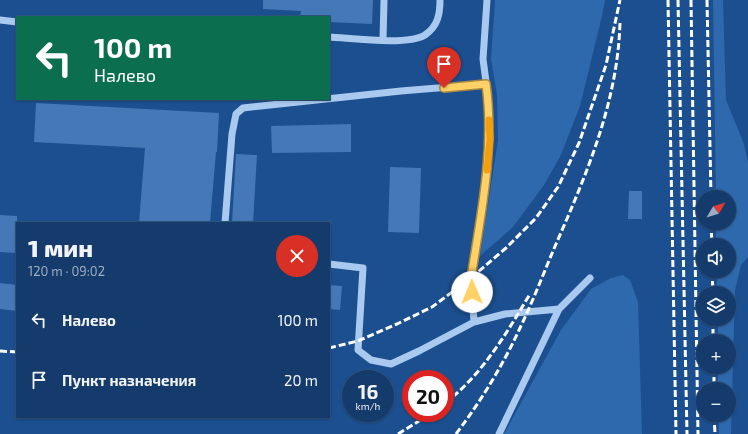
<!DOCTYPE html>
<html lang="ru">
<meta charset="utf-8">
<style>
body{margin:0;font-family:"Exo 2",sans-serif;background:#1d4271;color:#f1f3f6;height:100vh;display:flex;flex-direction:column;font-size:15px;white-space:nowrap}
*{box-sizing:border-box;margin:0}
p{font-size:13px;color:#9dadc1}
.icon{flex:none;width:22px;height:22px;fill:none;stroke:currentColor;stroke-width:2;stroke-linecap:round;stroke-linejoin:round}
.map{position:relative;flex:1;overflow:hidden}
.side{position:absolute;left:16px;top:222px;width:314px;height:196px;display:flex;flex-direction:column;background:#143b6b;border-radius:0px;box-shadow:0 1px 3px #0004,0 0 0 1px #33557e}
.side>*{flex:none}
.hud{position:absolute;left:16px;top:16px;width:314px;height:84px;border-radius:0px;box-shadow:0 1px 3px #0004,0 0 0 1px #33557e;background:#0b6e4f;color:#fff;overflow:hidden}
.needle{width:26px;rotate:52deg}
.buttons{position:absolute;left:696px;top:190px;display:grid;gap:8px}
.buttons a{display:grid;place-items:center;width:40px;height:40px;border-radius:50%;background:#143b6b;box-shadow:0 1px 3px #0004,0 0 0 1px #33557e;font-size:20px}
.speed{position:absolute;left:342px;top:370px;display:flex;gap:8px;font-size:20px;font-weight:700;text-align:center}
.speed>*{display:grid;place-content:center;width:52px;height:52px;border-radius:50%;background:#143b6b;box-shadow:0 1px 3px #0004,0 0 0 1px #33557e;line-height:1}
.speed small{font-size:10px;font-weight:400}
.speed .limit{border:6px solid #d22;background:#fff;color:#111}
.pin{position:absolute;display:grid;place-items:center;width:34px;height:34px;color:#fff;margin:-41px -17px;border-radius:50% 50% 50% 0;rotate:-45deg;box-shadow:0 0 4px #0007}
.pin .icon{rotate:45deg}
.me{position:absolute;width:44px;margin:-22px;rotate:359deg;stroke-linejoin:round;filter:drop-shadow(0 0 3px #0008)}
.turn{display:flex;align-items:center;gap:14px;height:84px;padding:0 12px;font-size:18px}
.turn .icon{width:52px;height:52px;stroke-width:2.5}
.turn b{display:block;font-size:28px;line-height:34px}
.round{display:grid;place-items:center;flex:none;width:42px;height:42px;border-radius:21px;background:#1d4271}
.summary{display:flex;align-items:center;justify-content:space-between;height:68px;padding:0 12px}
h1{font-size:24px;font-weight:800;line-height:30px}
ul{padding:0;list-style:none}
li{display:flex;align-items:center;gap:12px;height:60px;padding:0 12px}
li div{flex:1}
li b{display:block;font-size:15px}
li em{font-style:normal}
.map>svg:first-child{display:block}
.green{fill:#2e69ad}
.building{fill:#4478b7}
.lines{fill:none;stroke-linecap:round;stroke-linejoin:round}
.minor{stroke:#a9c9ee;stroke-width:7}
.rail{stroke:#fff;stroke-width:3;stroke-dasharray:7 3;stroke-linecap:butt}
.route-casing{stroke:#a68842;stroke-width:10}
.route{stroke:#ffd166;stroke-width:7}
.slow{stroke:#f59e0b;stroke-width:7}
</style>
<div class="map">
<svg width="748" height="434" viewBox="0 0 748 434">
<rect width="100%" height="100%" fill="#1b4f8f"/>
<!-- green -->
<path class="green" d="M 495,0 L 605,0 L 602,16 L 580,106 L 561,155 L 544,185 L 513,227 L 480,256 L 498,140 L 497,95 L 491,59 Z
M 713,0 L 723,0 L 726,100 L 744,144 L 748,162 L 748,257 L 741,265 L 735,290 L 731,434 L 719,434 L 719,415 L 729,415 L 729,389 L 718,389 L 718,367 L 729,367 L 729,341 L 718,341 L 718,319 L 729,319 L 729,293 L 717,293 L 717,271 L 729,271 L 729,245 L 716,245 L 716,223 L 729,223 L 729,197 L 716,197 Z
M 623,275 L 630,280 L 638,302 L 642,434 L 504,434 L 561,330 L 591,289 L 611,278 Z"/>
<!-- building -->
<path class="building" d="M 263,0 L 373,0 L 372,24 L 329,22 L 329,17 L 300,17 L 301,11 L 263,9 Z
M 36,103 L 219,113 L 217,152 L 216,152 L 210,223 L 139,223 L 145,148 L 34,142 Z
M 351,124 L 351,152 L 272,153 L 271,126 Z
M 236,154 L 257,155 L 253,223 L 232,223 Z
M 390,167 L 421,168 L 419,233 L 388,232 Z
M 629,191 L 642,191 L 642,219 L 628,219 Z
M 0,215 L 17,216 L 17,253 L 0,252 Z
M 0,283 L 17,285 L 17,311 L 0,309 Z
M 329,285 L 342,286 L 340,310 L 329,309 Z"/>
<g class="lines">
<!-- minor -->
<path class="minor" d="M 0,20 L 17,22
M 329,37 C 351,38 407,46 425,35 C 438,26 440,14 440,0
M 383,40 L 384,0
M 225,223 L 232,134 L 236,114 L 243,108 L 401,91 L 486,84
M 329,264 L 363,268 L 358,350 L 371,360 L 391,364 L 419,351 L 474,322 L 505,314 L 559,309
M 474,322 L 471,278 L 485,189 L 490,139 L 488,97 L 483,59 L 487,0
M 499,434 L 559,309 L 590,278"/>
<!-- rail -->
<path class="rail" d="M 668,0 L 676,434
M 678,0 L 687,434
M 691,0 L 698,434
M 707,0 L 711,197
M 711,223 L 712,245
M 712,271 L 713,293
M 713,319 L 713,341
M 329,348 L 358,341 L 397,324 L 432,307 L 471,278 L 506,248 L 536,218 L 558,187 L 579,143 L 606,65 L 620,0
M 0,351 L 17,352
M 714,367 L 714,389
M 445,403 C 482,375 506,334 530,294
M 714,415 L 715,434
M 398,434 L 432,413
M 456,434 C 481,401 503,365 520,328 C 533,301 544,272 556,244 C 587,173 618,101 620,22"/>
</g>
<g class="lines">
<!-- route casing -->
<g class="route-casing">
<path id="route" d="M 444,88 L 486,84 C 495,149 481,214 471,278 L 472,292"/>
</g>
<!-- route -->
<use href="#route" class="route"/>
<!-- slow -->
<path class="slow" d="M 487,170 L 490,139 L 489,120"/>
</g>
</svg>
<div class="buttons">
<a><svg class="needle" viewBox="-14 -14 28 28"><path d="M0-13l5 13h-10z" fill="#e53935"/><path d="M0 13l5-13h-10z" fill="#9dadc1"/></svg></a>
<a><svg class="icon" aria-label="sound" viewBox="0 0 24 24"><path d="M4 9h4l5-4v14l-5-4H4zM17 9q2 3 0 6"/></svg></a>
<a><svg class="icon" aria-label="layers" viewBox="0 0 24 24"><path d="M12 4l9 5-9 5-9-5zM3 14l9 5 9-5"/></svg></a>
<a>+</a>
<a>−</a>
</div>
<div class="speed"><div>16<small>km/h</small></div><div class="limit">20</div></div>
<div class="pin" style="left:444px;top:88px;background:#d93025"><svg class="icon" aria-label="arrive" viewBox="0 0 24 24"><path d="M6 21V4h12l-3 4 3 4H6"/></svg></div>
<svg class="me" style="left:472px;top:292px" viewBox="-20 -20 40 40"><circle r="19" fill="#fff"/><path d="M0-13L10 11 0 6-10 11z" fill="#ffd166"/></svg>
<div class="hud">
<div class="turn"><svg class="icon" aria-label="left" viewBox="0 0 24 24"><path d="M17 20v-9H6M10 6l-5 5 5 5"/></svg><div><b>100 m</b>Налево</div></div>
</div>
<section class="side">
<div class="summary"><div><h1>1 мин</h1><p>120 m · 09:02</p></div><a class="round" style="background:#d93025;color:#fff"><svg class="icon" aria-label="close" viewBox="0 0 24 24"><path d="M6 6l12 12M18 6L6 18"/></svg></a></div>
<ul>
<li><svg class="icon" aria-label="left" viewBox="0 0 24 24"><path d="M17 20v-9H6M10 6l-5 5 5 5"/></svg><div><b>Налево</b></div><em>100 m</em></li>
<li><svg class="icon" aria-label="arrive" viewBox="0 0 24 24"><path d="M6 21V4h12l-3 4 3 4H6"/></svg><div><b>Пункт назначения</b></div><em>20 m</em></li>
</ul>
</section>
</div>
